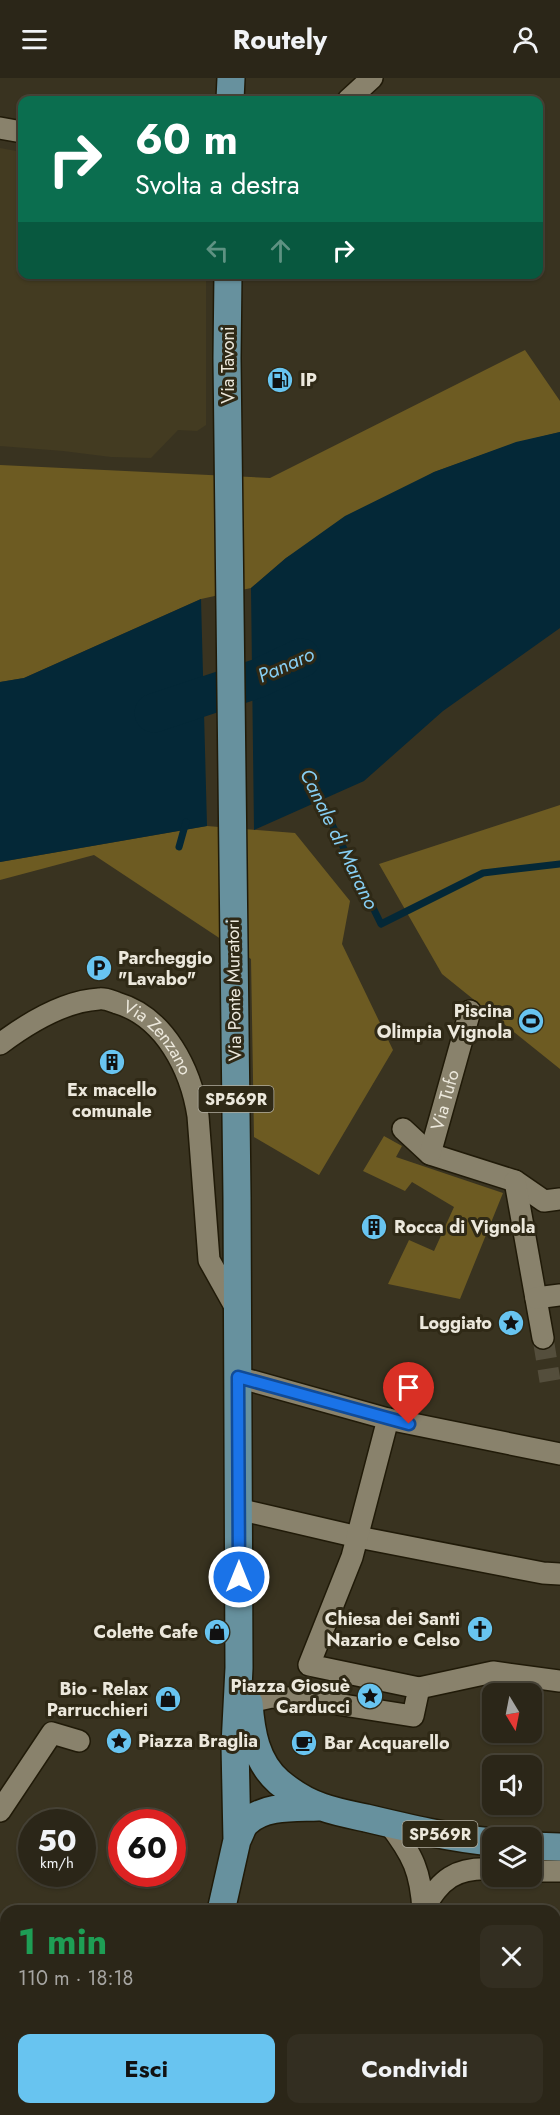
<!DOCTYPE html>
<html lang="it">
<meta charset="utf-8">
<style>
body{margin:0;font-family:Jost,sans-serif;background:#332e21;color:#f1f3f6;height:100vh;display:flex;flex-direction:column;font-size:22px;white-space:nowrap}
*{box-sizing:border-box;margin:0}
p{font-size:20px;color:#a6a5a2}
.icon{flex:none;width:33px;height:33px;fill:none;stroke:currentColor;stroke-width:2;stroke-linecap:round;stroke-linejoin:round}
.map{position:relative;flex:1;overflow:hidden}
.details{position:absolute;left:0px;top:1827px;width:561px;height:210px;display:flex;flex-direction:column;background:#2b2618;border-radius:18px 18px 0 0;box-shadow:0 2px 4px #0004,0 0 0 2px #474337}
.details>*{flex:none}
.hud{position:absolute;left:18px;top:18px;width:525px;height:183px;border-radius:12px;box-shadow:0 2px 4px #0004,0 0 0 2px #474337;background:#0b6e4f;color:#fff;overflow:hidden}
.needle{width:39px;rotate:170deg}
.tools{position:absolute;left:482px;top:1605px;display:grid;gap:12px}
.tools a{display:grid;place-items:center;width:60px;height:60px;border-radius:12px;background:#2b2618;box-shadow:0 2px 4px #0004,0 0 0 2px #474337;font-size:30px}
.speed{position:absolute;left:18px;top:1731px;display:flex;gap:12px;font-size:30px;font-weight:700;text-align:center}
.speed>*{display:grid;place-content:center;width:78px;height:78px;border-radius:50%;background:#2b2618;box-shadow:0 2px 4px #0004,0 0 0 2px #474337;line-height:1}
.speed small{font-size:15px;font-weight:400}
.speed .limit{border:9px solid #d22;background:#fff;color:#111}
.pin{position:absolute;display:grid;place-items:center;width:51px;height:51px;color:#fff;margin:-62px -26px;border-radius:50% 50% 50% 0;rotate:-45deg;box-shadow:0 0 6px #0007}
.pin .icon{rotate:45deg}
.me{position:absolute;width:66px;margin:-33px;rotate:0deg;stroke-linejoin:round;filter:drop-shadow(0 0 4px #0008)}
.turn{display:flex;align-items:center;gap:21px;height:126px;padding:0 18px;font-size:27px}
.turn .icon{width:78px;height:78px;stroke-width:2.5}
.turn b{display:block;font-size:42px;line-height:51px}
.lanes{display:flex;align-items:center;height:57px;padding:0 18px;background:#0003;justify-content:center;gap:30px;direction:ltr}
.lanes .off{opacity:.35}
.round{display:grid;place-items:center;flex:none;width:63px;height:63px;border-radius:12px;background:#332e21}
.head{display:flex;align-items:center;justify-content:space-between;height:102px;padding:0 18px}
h1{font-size:36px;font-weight:700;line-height:45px;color:#1e9e55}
.cta{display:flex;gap:12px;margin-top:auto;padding:12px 18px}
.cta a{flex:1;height:69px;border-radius:12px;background:#68c4f0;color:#111;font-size:24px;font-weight:700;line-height:69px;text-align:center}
.cta a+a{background:#332e21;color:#f1f3f6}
header{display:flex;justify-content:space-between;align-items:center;height:78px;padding:0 18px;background:#2b2618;font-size:27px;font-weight:700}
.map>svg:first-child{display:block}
.built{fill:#433b21}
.green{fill:#6d5b22}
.water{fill:#042837}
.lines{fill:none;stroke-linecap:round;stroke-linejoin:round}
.stream{stroke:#042837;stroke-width:7}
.river{stroke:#042837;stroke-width:39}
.minor-tunnel{stroke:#544e3c;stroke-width:21;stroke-dasharray:21 10;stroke-linecap:butt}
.minor-casing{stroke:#201a08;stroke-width:24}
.major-casing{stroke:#201a08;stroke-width:30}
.minor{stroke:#89826c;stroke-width:21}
.major{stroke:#67919e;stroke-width:27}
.route-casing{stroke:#114b97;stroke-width:15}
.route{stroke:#1a73e8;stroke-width:10}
.labels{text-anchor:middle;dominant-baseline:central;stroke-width:6;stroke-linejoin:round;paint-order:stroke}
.shield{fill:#2f2916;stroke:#b3afa1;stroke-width:1.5}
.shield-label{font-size:16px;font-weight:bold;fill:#ece8dc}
.street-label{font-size:18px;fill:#ece8dc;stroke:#2f2916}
.poi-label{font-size:18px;font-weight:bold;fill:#ece8dc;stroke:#2f2916;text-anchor:end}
.water-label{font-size:20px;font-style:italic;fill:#87cff4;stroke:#2f2916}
</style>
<header><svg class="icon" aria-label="menu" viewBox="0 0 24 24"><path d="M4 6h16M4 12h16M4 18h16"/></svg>Routely<svg class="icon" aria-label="person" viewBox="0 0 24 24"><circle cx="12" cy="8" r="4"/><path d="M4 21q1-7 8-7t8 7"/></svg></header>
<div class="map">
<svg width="560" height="2037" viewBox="0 0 560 2037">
<rect width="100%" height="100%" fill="#393320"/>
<!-- built -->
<path class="built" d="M 0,70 L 22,74 L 22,196 L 206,197 L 206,347 L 197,353 L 178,352 L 151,380 L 111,379 L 63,373 L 0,368 Z"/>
<!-- green -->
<path class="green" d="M 525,272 L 560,323 L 560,354 L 516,365 L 434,394 L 286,480 L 251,510 L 201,521 L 24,600 L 0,604 L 0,387 L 270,400 Z
M 560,727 L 560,991 L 442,896 L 379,786 Z
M 207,748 L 295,755 L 350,823 L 342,866 L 393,972 L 319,1097 L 254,1059 L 251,881 L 94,777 L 0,802 L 0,784 Z
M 384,1058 L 402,1068 L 396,1079 L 503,1115 L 460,1221 L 388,1206 L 409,1162 L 434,1173 L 454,1129 L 412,1104 L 405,1113 L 363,1093 Z"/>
<!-- water -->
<path class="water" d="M 560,354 L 560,550 L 443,633 L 364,703 L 254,752 L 251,510 L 286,480 L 345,438 L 434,394 L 516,364 Z
M 201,521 L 207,748 L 0,784 L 0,604 L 24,600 Z"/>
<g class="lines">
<!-- stream -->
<path class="stream" d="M 317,716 L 381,846 L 483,795 L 560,786
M 179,769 L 186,744"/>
<!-- river -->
<path class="river" d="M 154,635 L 259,600 L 301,580"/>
<!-- minor-tunnel -->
<path class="minor-tunnel" d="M 543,1260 L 550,1303"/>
<!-- minor casing -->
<g class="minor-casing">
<g id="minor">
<path d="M 348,22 L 372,0"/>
<path d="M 0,50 L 22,54"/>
<path id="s1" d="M 0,966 C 28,945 64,923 99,921 C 105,920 111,923 117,925 C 165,939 191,992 198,1038 L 209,1182 L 237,1232"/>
<path d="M 403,1051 L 430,1076 L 515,1103 L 544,1123 L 560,1121"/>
<path id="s2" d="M 430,1076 L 470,933"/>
<path d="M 515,1103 L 543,1260"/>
<path d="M 536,1220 L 560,1217"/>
<path d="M 238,1299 L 388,1341 L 560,1376"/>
<path d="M 238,1431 L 358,1459 L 543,1495 L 560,1496"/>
<path d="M 419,1610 L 493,1594 L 560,1603"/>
<path d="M 249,1624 L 272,1619 L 305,1621 L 413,1638 L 419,1610 L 309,1587 L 352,1479 L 388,1341"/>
<path d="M 0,1733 L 52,1655 L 79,1663"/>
<path d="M 389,1746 C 413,1777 421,1794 423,1833"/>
<path d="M 531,1793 L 560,1793"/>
<path d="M 423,1832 C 440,1801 456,1789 492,1791"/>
<path d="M 555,1952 L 560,1953"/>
<path d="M 365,2037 L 367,2031"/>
<path d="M 555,2037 L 560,2021"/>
</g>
</g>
<!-- major casing -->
<g class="major-casing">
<path id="major" d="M 230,22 L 231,0
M 249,1625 C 251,1654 256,1684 279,1704 C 291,1714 307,1724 322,1729 C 336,1734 352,1737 366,1740 C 408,1750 450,1760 492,1764
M 237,1762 C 240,1757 242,1749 246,1745 C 264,1727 296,1730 318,1729
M 531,1768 L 560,1769
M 221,1833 L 237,1762 L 235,1667 L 239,1590 L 237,1119 L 227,280 L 228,196
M 170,2037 L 172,2031"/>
</g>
<!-- minor -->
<use href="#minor" class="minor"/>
<!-- major -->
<use href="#major" class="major"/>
</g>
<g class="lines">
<!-- route casing -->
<g class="route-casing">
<path id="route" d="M 239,1499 L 238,1299 L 409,1346"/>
</g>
<!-- route -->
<use href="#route" class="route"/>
</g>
<!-- icons -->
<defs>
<g id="fuel-disc" transform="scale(1.35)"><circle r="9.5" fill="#68c4f0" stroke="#2f2916"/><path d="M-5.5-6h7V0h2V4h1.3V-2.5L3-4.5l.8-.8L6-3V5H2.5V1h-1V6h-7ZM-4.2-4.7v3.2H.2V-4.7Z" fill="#111"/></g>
<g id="parking-disc" transform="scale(1.35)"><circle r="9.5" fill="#68c4f0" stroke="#2f2916"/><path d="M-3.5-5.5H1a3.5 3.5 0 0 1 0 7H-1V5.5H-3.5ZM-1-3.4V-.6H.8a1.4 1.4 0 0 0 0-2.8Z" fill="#111"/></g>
<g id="stadium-disc" transform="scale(1.35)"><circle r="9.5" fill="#68c4f0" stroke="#2f2916"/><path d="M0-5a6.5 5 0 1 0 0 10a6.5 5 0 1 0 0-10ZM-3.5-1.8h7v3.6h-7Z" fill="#111"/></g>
<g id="building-disc" transform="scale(1.35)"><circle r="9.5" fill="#68c4f0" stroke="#2f2916"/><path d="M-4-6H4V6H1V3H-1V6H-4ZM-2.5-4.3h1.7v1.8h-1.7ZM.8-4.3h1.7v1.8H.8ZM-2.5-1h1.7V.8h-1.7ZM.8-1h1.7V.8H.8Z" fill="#111"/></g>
<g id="sight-disc" transform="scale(1.35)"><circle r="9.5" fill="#68c4f0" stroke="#2f2916"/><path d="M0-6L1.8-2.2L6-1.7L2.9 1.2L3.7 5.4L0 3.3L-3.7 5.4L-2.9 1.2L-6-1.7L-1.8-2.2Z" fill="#111"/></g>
<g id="church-disc" transform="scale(1.35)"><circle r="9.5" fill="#68c4f0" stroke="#2f2916"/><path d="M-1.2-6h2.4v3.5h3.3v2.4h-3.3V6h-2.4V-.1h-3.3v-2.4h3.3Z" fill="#111"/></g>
<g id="shop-disc" transform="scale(1.35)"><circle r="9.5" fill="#68c4f0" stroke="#2f2916"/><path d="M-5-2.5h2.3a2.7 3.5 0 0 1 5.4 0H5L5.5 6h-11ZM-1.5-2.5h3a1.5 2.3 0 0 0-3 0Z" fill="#111"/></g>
<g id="cafe-disc" transform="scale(1.35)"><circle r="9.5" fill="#68c4f0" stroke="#2f2916"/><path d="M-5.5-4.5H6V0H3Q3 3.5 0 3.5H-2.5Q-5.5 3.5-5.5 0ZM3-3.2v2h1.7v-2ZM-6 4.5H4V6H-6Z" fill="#111"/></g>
</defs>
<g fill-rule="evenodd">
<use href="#fuel-disc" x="280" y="302"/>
<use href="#parking-disc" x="99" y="890"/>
<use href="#stadium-disc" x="531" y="943"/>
<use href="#building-disc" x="112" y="984"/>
<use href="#building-disc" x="374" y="1149"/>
<use href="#sight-disc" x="511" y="1245"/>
<use href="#church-disc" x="480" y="1551"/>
<use href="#shop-disc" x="217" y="1554"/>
<use href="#sight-disc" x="370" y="1618"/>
<use href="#shop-disc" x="168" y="1621"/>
<use href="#sight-disc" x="119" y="1663"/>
<use href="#cafe-disc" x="304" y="1665"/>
</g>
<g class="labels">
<!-- shield labels -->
<g class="shield">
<rect x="198.5" y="1008" width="75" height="26" rx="4.5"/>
<rect x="402.5" y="1743" width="75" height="26" rx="4.5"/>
</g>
<g class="shield-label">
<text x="236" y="1021">SP569R</text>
<text x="440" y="1756">SP569R</text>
</g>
<!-- street labels -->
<g class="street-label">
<text transform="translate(228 287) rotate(-90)">Via Tavoni</text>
<text transform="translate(234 912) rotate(-91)">Via Ponte Muratori</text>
<text stroke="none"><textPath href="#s1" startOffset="184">Via Zenzano</textPath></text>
<text stroke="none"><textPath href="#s2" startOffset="56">Via Tufo</textPath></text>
</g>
<!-- poi labels -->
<g class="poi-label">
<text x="300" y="302" text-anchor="start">IP</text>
<text x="118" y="880" text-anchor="start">Parcheggio<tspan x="118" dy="21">"Lavabo"</tspan></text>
<text x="512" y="933">Piscina<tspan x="512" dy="21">Olimpia Vignola</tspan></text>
<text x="112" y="1012" text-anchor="middle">Ex macello<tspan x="112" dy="21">comunale</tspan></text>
<text x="394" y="1149" text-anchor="start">Rocca di Vignola</text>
<text x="492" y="1245">Loggiato</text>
<text x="460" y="1541">Chiesa dei Santi<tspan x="460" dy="21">Nazario e Celso</tspan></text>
<text x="198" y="1554">Colette Cafe</text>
<text x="350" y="1608">Piazza Giosuè<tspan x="350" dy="21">Carducci</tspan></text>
<text x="148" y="1611">Bio - Relax<tspan x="148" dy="21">Parrucchieri</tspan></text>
<text x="138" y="1663" text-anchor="start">Piazza Braglia</text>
<text x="324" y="1665" text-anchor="start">Bar Acquarello</text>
</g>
<!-- water labels -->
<g class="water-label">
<text transform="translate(286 587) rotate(-24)">Panaro</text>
<text transform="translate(339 761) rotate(64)">Canale di Marano</text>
</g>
</g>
</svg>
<div class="tools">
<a><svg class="needle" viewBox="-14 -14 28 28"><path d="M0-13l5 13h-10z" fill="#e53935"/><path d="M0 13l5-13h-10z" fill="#a6a5a2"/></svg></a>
<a><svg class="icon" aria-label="sound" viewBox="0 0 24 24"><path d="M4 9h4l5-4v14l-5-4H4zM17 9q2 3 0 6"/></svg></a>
<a><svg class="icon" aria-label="layers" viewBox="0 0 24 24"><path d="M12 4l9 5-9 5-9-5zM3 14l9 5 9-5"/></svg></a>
</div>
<div class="speed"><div>50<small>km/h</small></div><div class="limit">60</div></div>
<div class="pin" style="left:409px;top:1346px;background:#d93025"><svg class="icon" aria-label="arrive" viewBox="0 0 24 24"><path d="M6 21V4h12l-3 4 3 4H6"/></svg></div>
<svg class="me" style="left:239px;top:1499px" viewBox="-20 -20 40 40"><circle r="17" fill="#1a73e8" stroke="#fff" stroke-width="3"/><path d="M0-11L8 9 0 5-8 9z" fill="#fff"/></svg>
<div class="hud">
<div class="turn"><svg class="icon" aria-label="right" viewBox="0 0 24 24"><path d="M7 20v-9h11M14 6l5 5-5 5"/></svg><div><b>60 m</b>Svolta a destra</div></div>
<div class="lanes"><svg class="icon off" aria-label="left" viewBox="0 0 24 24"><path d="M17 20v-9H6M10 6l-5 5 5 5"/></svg><svg class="icon off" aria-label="ahead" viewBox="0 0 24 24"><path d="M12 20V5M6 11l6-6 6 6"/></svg><svg class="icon" aria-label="right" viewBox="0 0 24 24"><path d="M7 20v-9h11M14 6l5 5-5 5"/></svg></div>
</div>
<section class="details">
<div class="head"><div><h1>1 min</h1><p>110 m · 18:18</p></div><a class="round"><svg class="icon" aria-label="close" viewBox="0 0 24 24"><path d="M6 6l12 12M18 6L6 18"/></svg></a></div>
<div class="cta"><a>Esci</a><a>Condividi</a></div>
</section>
</div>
